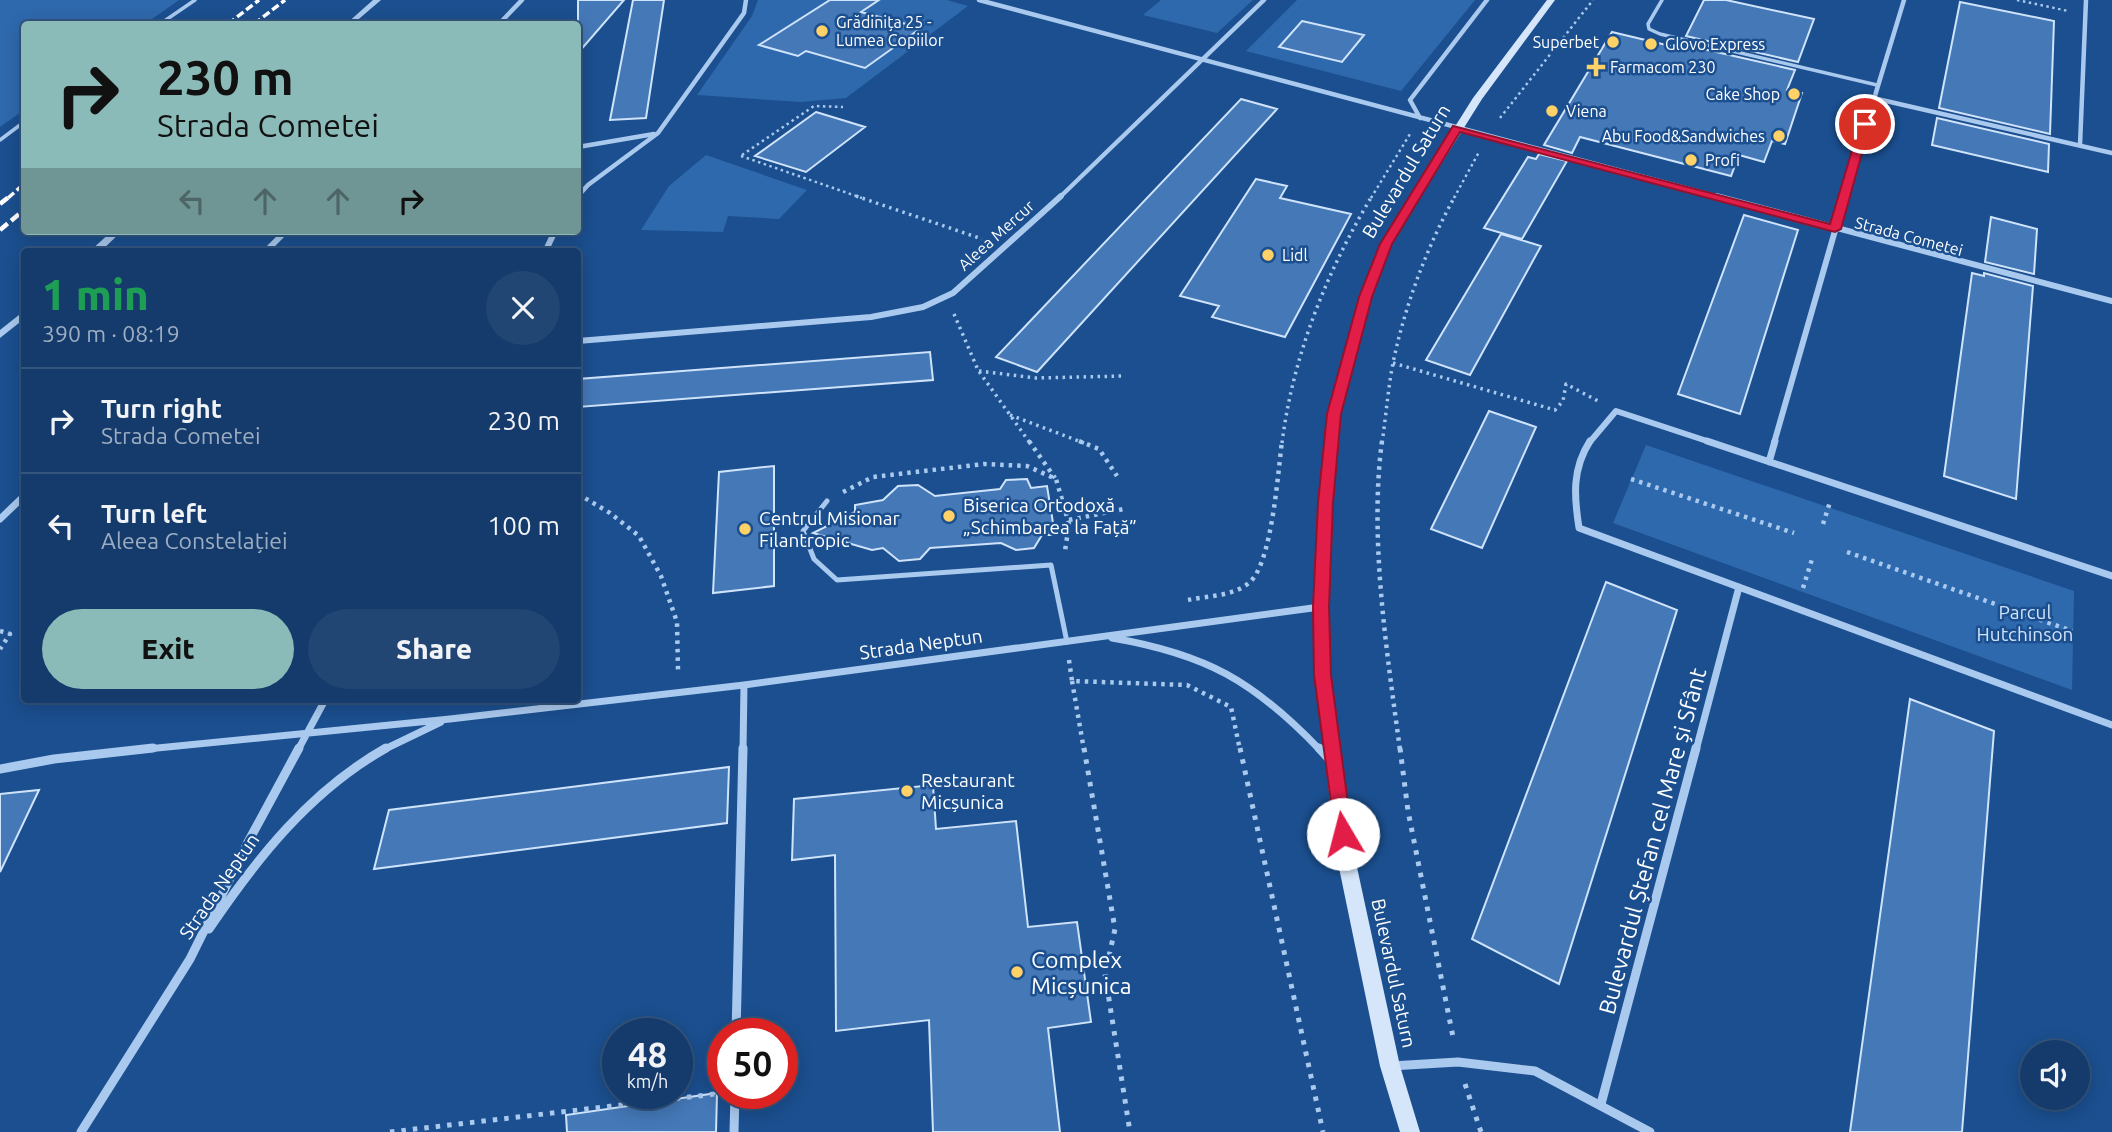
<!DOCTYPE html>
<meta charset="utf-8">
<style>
body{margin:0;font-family:Ubuntu,sans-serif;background:#214673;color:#f1f3f6;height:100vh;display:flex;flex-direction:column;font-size:26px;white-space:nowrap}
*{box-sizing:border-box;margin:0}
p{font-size:23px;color:#9dadc1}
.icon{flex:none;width:38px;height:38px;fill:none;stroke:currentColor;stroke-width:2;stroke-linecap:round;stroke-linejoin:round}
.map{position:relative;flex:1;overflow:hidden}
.details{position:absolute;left:21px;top:248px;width:560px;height:455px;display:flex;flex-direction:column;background:#143b6b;border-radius:7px;box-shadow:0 4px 18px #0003,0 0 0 2px #33557e}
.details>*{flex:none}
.hud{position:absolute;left:21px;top:21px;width:560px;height:214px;border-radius:7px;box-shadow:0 4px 18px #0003,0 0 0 2px #33557e;background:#8bbbb9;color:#111;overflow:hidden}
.fabs{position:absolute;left:2020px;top:1040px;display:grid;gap:14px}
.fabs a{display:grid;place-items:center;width:70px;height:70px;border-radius:50%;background:#143b6b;box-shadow:0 4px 18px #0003,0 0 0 2px #33557e;font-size:35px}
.speed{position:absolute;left:602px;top:1018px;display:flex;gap:14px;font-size:35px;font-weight:700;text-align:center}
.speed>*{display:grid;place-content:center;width:91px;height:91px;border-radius:50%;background:#143b6b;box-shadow:0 4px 18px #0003,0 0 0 2px #33557e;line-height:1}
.speed small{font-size:18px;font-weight:400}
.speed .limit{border:10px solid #d22;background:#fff;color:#111}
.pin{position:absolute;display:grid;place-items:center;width:60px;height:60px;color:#fff;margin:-30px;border:4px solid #fff;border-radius:50%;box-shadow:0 2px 7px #0007}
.me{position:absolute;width:77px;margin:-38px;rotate:352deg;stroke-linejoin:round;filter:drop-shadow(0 0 5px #0008)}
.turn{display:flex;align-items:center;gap:24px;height:147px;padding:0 21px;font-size:32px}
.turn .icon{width:91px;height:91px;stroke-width:2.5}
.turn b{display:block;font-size:49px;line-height:60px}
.lanes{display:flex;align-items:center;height:66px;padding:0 21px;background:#0003;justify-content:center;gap:35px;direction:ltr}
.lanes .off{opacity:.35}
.round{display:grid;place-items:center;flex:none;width:74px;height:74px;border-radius:37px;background:#214673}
.overview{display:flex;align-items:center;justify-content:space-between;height:119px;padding:0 21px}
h1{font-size:42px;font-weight:800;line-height:52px;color:#1e9e55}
.action{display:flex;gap:14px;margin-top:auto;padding:14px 21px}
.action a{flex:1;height:80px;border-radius:42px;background:#8bbbb9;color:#111;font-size:28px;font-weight:800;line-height:80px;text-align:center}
.action a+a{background:#214673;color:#f1f3f6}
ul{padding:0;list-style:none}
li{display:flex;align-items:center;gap:21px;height:105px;padding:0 21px;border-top:2px solid #33557e}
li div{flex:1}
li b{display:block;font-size:26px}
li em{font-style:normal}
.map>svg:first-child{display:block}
.green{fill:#2e69ad}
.building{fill:#4478b7;stroke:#cfe3fa;stroke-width:2}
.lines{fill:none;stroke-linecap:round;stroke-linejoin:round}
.path-far3{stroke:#a9c9ee;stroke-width:2.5;stroke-dasharray:2.5 3.5;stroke-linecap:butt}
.path-far2{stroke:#a9c9ee;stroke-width:3.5;stroke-dasharray:2.5 4.5;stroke-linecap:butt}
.path-far1{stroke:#a9c9ee;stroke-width:4.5;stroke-dasharray:3.5 5;stroke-linecap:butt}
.path{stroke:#a9c9ee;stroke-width:5;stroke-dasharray:4.5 7;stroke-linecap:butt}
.service-far1{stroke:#a9c9ee;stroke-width:3.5}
.service{stroke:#a9c9ee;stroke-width:5}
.pedestrian{stroke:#a9c9ee;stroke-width:4.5}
.minor-far3{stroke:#a9c9ee;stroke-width:4.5}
.minor-far2{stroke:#a9c9ee;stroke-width:6}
.minor-far1{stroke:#a9c9ee;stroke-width:7}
.minor{stroke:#a9c9ee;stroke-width:9}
.tertiary{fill:#a9c9ee;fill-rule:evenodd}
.secondary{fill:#d6e6fa;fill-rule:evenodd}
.rail-far1{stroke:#fff;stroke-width:3.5;stroke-dasharray:8 3.5;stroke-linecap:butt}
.rail{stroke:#fff;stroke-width:4.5;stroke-dasharray:10 4.5;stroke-linecap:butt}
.route{fill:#e11d48;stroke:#92132f;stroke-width:2}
.poi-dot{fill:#ffd166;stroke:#1b4f8f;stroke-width:2.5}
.labels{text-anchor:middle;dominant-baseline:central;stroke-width:5;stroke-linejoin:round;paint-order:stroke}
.far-poi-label{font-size:16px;fill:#fff;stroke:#1b4f8f;text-anchor:start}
.far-street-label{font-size:16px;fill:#fff;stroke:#1b4f8f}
.street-label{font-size:19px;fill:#fff;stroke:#1b4f8f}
.poi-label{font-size:19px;fill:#fff;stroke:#1b4f8f;text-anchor:start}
.park-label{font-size:19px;fill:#cfe3fa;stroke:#1b4f8f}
.near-street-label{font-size:23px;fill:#fff;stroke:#1b4f8f}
.near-poi-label{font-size:23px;fill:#fff;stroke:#1b4f8f;text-anchor:start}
</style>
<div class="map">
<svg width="2112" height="1132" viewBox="0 0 2112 1132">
<rect width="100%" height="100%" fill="#1b4f8f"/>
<!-- green -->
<path class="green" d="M 0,0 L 179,0 L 145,24 L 24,24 L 24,110 L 0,127 Z
M 758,0 L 947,0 L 968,6 L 846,98 L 801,102 L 697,95 L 752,16 Z
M 1161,0 L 1253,0 L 1217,33 L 1143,15 Z
M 1297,0 L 1475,0 L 1401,91 L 1246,51 Z
M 706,155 L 807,190 L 779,219 L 728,216 L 723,232 L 641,230 L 669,186 Z
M 1646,445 L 2074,591 L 2072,690 L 1613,523 Z"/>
<!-- building -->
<path class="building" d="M 578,0 L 624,0 L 578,53 Z
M 633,0 L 664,0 L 646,118 L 610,120 Z
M 830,0 L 879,0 L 861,12 L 921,28 L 865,68 L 806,51 L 798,56 L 759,45 Z
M 1704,0 L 1726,0 L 1814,19 L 1798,62 L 1686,36 Z
M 1960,2 L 2054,21 L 2050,134 L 1939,108 Z
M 1302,21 L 1364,35 L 1342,62 L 1279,47 Z
M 1612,32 L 1679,48 L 1681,44 L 1795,70 L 1787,90 L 1802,93 L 1785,144 L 1772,141 L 1764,162 L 1739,155 L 1731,176 L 1580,137 L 1572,153 L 1544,145 Z
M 1241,99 L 1277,109 L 1037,372 L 996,357 Z
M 816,112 L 865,127 L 806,172 L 755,156 Z
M 1937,118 L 2049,144 L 2048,172 L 1932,145 Z
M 1539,154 L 1567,161 L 1522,239 L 1484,228 L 1528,157 L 1536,159 Z
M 1256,179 L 1287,186 L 1280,198 L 1351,214 L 1285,337 L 1212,317 L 1219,306 L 1180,296 Z
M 1744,215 L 1798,230 L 1740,414 L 1678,394 Z
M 1991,217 L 2037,229 L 2034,274 L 1985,262 Z
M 1501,234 L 1541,246 L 1470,375 L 1426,360 Z
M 1972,273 L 1984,276 L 1984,273 L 2033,286 L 2016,499 L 1944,476 Z
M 930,352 L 933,380 L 578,407 L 578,379 Z
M 1489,411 L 1536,427 L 1482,548 L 1431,529 Z
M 774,466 L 774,586 L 713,593 L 719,472 Z
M 1027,479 L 1031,488 L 1047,486 L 1055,535 L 1042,535 L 1034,548 L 1016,550 L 1001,543 L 930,548 L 920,559 L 899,561 L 883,548 L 872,550 L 813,533 L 855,512 L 855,505 L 883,500 L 898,486 L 918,485 L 935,496 L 1000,489 L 1006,480 Z
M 1606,582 L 1677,610 L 1559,984 L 1472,939 Z
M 1910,699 L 1994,731 L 1962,1132 L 1850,1132 Z
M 729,767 L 727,823 L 374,869 L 389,810 Z
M 933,785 L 936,829 L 1016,821 L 1028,927 L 1077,922 L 1091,1022 L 1048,1028 L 1060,1132 L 933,1132 L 929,1020 L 836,1031 L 835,855 L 792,860 L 794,799 Z
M 39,790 L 0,872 L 0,794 Z
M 717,1093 L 716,1132 L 567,1132 L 566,1115 Z"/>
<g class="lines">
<!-- path-far3 -->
<path class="path-far3" d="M 2017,0 L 2068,11
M 1500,118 L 1593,0
M 742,155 L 814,106 L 843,107
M 741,156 L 862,198
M 1371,198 L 1410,134
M 1454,198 L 1479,152"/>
<!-- path-far2 -->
<path class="path-far2" d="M 856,196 L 982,239
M 954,314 L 978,370 L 1030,443
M 1393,363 L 1555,410 L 1563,401 L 1566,384 L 1598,401
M 979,371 L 1036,378 L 1124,376
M 1010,415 L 1084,443
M 1282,443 C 1293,355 1327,271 1372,196
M 1382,443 C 1386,416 1388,389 1393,363 C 1405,305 1427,247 1455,196"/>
<!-- path-far1 -->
<path class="path-far1" d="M 1029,441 L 1055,478
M 1079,441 L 1099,449 L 1117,476
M 1382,441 C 1369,538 1387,653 1400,750
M 1631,479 L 1794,533
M 843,492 L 873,477 L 984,464 L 1027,466 L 1056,479 L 1069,524 L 1065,551
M 578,494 L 610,513 L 639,536 L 661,576 L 677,622 L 678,670
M 1069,520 L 1124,509
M 1823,524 L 1830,502
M 1847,552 L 2072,631
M 1803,588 L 1813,556
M 1188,600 C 1207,596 1235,596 1250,582 C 1272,562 1278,472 1282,441
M 0,631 L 10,634 L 0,649
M 1069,660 L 1072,681 L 1187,685 L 1231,707 L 1240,750
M 1072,681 L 1084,750"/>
<!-- path -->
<path class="path" d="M 1084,748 L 1115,929 L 1105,974 L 1130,1132
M 1240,748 L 1323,1132
M 1400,748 L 1408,811 L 1454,1042
M 1465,1084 L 1481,1132
M 390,1132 L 715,1094"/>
<!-- service-far1 -->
<path class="service-far1" d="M 1662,0 L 1648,24 L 1649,29 L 1660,34 L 1877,85
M 160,24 L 195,0
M 0,140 L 24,122"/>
<!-- service -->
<path class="service" d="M 827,501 L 803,531 L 814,559 L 837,580 L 1051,565 L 1067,642"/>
<!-- pedestrian -->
<path class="pedestrian" d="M 1873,98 L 2112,153
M 2080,145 L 2086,0"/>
<!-- minor-far3 -->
<path class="minor-far3" d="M 979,0 L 1723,198
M 499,24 L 522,0
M 1420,118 L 1410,100 L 1487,0
M 578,147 L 654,134
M 578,196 L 588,185 L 658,133 L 744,13 L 746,0
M 1059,198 L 1264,0
M 1844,198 L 1904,0"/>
<!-- minor-far2 -->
<path class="minor-far2" d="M 1716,196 L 2112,301
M 265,252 L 286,231
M 545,252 L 555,231
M 578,341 L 871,317 L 923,307 L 953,293 L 1061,196
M 1589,443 L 1616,411 L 1713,443
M 1774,443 L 1845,196"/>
<!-- minor-far1 -->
<path class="minor-far1" d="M 1590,441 C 1572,469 1574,496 1579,528 L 2112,725
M 1707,441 L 2112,576
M 1769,462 L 1775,441
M 0,519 L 24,496
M 1112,638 C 1206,654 1254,681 1320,750
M 137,750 L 450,719 L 744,685 L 1320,607
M 298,750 L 325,700
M 383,750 L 441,722
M 743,750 L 744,685
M 1696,750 L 1739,587"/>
<!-- minor -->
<path class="minor" d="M 1319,748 L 1330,760
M 0,769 L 54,759 L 153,748
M 209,929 C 257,858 310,791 386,748
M 736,1034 L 743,748
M 1391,1066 L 1458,1062 L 1535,1071 L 1650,1132
M 1601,1104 L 1696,748
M 81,1132 L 190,959 L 247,844 L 299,748
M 734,1132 L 735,1094"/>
<!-- tertiary -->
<path class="tertiary" d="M 373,0 L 381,0 L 353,24 L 346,24 Z
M 112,231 L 122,231 L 100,252 L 89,252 Z
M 24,311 L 24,319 L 0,338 L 0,330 Z"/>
<!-- secondary -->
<path class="secondary" d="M 1547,0 L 1555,0 L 1482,99 L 1391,244 L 1371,297 L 1340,414 L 1332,503 L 1328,607 L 1331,675 L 1355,858 L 1400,1066 L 1420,1132 L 1400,1132 L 1380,1066 L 1337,858 L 1315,675 L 1314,607 L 1318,503 L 1328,414 L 1359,297 L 1381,244 L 1473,98 Z"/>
<!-- rail-far1 -->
<path class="rail-far1" d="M 228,24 L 259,0
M 254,24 L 285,0
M 8,198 L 24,184"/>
<!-- rail -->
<path class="rail" d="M 0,204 L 10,196
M 0,230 L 24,210"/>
</g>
<!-- route -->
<path class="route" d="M 1865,121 L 1870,124 L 1841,229 L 1835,232 L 1460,132 L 1392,244 L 1372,297 L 1341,414 L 1333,503 L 1329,607 L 1331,675 L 1352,834 L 1350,840 L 1343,843 L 1336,840 L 1314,675 L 1313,607 L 1318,503 L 1327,414 L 1359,297 L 1380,244 L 1453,126 L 1830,224 L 1860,124 Z"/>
<!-- markers -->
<g class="poi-dot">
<circle cx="822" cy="31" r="7"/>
<circle cx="1613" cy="42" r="7"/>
<circle cx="1651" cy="44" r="7"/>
<path d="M1592.5 56.5h7v7h7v7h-7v7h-7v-7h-7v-7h7z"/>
<circle cx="1794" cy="94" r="7"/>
<circle cx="1552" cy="111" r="7"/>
<circle cx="1779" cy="136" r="7"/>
<circle cx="1691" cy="160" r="7"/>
<circle cx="1268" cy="255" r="7"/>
<circle cx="949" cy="516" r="7"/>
<circle cx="745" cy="529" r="7"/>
<circle cx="907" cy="791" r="7"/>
<circle cx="1017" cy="972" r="7"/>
</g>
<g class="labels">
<!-- far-poi labels -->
<g class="far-poi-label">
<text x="836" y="22">Grădinița 25 -<tspan x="836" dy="18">Lumea Copiilor</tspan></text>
<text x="1599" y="42" text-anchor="end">Superbet</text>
<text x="1665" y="44">Glovo Express</text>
<text x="1610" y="67">Farmacom 230</text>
<text x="1780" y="94" text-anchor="end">Cake Shop</text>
<text x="1566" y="111">Viena</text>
<text x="1765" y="136" text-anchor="end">Abu Food&amp;Sandwiches</text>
<text x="1705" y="160">Profi</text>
<text x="1282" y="255">Lidl</text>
</g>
<!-- far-street labels -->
<g class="far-street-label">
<text transform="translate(996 235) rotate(-42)">Aleea Mercur</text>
<text transform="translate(1909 236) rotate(15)">Strada Cometei</text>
</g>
<!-- street labels -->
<g class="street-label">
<text transform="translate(1406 171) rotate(-59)">Bulevardul Saturn</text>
<text transform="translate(921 644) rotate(-8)">Strada Neptun</text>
<text transform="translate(219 886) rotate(-55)">Strada Neptun</text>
<text transform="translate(1394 973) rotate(78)">Bulevardul Saturn</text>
</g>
<!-- poi labels -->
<g class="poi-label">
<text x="963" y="505">Biserica Ortodoxă<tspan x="963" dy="22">„Schimbarea la Față”</tspan></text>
<text x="759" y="518">Centrul Misionar<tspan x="759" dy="22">Filantropic</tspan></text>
<text x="921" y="780">Restaurant<tspan x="921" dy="22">Micșunica</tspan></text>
</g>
<!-- park labels -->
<g class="park-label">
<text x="2025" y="612">Parcul<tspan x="2025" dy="22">Hutchinson</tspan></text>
</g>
<!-- near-street labels -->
<g class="near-street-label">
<text transform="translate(1652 841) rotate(-75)">Bulevardul Ștefan cel Mare și Sfânt</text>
</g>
<!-- near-poi labels -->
<g class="near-poi-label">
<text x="1031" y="959">Complex<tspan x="1031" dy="26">Micșunica</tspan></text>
</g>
</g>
</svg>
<div class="fabs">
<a><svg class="icon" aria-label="sound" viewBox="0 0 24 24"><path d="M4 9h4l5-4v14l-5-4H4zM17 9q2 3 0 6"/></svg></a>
</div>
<div class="speed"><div>48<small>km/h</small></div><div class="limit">50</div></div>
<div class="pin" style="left:1865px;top:124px;background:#d93025"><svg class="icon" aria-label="arrive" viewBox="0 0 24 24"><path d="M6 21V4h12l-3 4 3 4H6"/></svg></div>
<svg class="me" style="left:1343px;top:834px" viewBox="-20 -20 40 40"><circle r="19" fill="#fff"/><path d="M0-13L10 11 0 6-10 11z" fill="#e11d48"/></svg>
<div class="hud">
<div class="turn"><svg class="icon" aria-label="right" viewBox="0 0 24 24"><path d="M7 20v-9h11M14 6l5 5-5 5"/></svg><div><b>230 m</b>Strada Cometei</div></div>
<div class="lanes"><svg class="icon off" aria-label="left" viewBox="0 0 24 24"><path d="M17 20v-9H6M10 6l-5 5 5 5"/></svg><svg class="icon off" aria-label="ahead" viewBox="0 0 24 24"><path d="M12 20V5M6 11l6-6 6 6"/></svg><svg class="icon off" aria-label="ahead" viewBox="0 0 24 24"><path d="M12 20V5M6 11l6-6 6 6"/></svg><svg class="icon" aria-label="right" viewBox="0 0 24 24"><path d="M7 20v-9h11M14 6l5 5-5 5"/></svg></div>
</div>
<section class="details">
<div class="overview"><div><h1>1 min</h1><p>390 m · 08:19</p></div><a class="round"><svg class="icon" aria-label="close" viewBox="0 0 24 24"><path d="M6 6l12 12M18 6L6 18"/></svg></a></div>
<ul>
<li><svg class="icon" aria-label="right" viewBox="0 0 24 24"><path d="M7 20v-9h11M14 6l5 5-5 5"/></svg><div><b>Turn right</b><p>Strada Cometei</p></div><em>230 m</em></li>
<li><svg class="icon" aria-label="left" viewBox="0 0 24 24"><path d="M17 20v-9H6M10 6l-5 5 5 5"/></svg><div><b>Turn left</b><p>Aleea Constelației</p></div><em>100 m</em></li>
</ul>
<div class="action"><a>Exit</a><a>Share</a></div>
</section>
</div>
